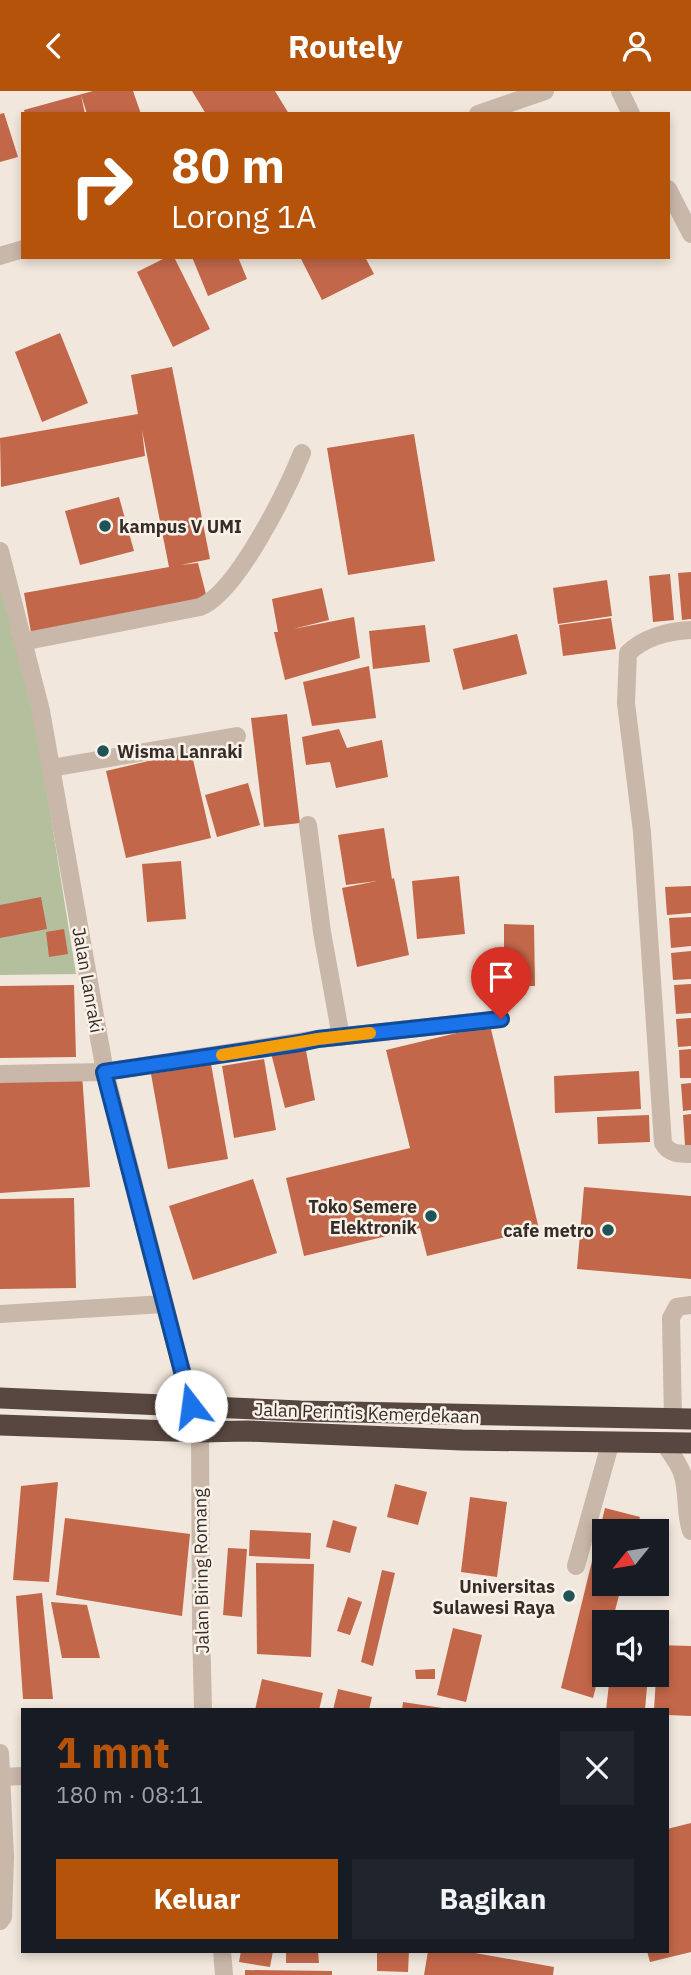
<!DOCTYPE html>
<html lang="id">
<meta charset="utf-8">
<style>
body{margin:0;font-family:"IBM Plex Sans",sans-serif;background:#20242c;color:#f1f3f6;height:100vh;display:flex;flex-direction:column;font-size:26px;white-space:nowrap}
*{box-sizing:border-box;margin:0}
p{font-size:23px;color:#9ea1a6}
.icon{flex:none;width:38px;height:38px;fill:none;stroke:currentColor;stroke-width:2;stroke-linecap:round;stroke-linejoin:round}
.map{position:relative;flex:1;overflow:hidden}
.panel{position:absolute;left:21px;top:1617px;width:648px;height:245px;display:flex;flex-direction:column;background:#171b24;border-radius:0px;box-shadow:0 4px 10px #0003}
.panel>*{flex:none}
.guide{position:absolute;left:21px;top:21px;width:649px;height:147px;border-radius:0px;box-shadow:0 4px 10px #0003;background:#b45309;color:#fff;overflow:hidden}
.needle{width:46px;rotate:240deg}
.tools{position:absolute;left:592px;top:1428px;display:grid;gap:14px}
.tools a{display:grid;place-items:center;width:77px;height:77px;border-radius:0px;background:#171b24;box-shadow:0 4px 10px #0003;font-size:35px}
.pin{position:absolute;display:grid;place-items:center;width:60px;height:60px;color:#fff;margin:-72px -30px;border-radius:50% 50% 50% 0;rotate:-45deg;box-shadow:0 0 7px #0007}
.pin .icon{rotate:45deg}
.me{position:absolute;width:77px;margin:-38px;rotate:345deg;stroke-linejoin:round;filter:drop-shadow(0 0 5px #0008)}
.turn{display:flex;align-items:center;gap:24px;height:147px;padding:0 35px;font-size:32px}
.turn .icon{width:91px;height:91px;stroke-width:2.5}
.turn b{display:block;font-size:49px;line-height:60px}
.round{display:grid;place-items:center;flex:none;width:74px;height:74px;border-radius:0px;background:#20242c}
.overview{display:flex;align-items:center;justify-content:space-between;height:119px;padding:0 35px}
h1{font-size:42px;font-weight:800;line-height:52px;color:#b45309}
.button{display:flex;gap:14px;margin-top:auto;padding:14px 35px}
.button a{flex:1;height:80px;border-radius:0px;background:#b45309;color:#fff;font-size:28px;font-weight:800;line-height:80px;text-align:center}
.button a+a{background:#20242c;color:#f1f3f6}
header{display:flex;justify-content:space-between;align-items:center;height:91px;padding:0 35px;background:#b45309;color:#fff;font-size:32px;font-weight:800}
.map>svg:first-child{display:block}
.green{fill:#b4c09d}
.building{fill:#c26749}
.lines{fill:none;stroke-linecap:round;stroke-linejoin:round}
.minor{stroke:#c9b7a9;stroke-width:18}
.highway{stroke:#574740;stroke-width:21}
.route-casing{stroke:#114b97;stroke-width:18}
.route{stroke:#1a73e8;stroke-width:12}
.slow{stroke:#f59e0b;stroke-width:12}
.poi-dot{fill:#1f5357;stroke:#f9f2e9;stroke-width:2.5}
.labels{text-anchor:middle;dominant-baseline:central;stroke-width:5;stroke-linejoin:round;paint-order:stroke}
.poi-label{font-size:18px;font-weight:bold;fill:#362d28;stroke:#f9f2e9;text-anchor:end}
.street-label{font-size:18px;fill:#362d28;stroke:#f9f2e9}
</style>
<header><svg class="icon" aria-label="back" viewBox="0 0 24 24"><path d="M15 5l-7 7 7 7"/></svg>Routely<svg class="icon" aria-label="person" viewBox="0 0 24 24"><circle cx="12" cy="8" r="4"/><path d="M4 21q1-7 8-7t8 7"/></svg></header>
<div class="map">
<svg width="691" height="1884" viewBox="0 0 691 1884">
<rect width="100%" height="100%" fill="#f1e7dc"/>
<!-- green -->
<path class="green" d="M 0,451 L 25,564 L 76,883 L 0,884 Z"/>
<!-- building -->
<path class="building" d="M 93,0 L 133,0 L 141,23 L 87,23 L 81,4 L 85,23 L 25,23 L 24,19 Z
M 192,0 L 275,0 L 289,23 L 206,23 Z
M 4,22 L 18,66 L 0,71 L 0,23 Z
M 167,166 L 174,166 L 210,238 L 173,256 L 137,181 Z
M 192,166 L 238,166 L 247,188 L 208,205 Z
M 300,166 L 365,166 L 374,183 L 322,209 Z
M 60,242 L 88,312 L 42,331 L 15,261 Z
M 172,276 L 210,468 L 181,474 L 198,472 L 207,507 L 31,541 L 24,502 L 169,476 L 142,339 L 145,365 L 1,396 L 0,347 L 138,323 L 131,284 Z
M 414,343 L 435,470 L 348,484 L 327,357 Z
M 119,406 L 134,460 L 80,474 L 65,420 Z
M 691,481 L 691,528 L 682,529 L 678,482 Z
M 670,483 L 674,529 L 653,531 L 649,485 Z
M 607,489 L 612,525 L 558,533 L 553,497 Z
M 322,497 L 329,529 L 293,538 L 354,526 L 360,567 L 285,589 L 274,541 L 278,541 L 272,508 Z
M 611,527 L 616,558 L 563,565 L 559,534 Z
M 425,534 L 430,571 L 373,578 L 369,540 Z
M 517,543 L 527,583 L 463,599 L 453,558 Z
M 369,575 L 376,627 L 312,635 L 303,591 Z
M 287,623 L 300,732 L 264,736 L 251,627 Z
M 339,638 L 347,657 L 382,649 L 388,686 L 336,697 L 330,671 L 306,674 L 302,646 Z
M 191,660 L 211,747 L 126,767 L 106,680 Z
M 248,692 L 260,734 L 217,746 L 205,704 Z
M 384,737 L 392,788 L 394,787 L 409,864 L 357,876 L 342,797 L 377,790 L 346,794 L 338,744 Z
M 181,770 L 186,828 L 147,831 L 142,773 Z
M 459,785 L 465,843 L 417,848 L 412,790 Z
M 691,795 L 691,822 L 667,824 L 665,796 Z
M 41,806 L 47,838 L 0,847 L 0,814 Z
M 691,826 L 691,855 L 671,857 L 669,827 Z
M 504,833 L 534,834 L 535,895 L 504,895 Z
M 64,838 L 68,863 L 49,866 L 46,841 Z
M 691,860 L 691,888 L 673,889 L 671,862 Z
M 691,893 L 691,922 L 676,923 L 674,894 Z
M 74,894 L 76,966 L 0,967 L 0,895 Z
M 691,927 L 691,955 L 678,956 L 676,928 Z
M 490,934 L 539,1138 L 427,1165 L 420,1137 L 304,1165 L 286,1087 L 410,1057 L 386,959 Z
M 305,954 L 315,1009 L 285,1017 L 271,962 Z
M 691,958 L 691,987 L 680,987 L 679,959 Z
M 264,968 L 276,1039 L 234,1047 L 222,975 Z
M 211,973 L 228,1068 L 168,1078 L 151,983 Z
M 639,980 L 641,1018 L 555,1022 L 554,985 Z
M 82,983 L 90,1096 L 0,1102 L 0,988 Z
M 691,992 L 691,1019 L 683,1020 L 681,993 Z
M 691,1023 L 691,1054 L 685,1054 L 683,1024 Z
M 649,1024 L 650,1051 L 598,1053 L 597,1026 Z
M 253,1088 L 277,1162 L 193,1189 L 169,1115 Z
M 584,1096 L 691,1105 L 691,1188 L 577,1178 Z
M 74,1107 L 76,1197 L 0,1198 L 0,1108 Z
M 58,1391 L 49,1491 L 13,1489 L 21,1395 Z
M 395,1393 L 427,1401 L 418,1434 L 387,1426 Z
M 470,1406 L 507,1411 L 497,1486 L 461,1481 Z
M 605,1417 L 640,1426 L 636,1440 L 604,1440 L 604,1493 L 622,1493 L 612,1531 L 604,1531 L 604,1565 L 593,1607 L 561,1597 Z
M 65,1427 L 190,1443 L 182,1525 L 56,1504 Z
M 333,1429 L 357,1436 L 350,1462 L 326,1456 Z
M 250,1439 L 311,1442 L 310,1468 L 249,1465 Z
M 228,1457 L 247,1458 L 242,1526 L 223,1524 Z
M 256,1472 L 314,1473 L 311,1566 L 257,1563 Z
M 382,1479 L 395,1482 L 373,1575 L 361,1571 Z
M 42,1502 L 53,1608 L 23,1608 L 16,1505 Z
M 348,1506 L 362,1511 L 350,1544 L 337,1540 Z
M 51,1511 L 87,1514 L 100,1567 L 62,1567 Z
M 453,1537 L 482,1544 L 466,1611 L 437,1604 Z
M 658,1554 L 691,1555 L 691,1625 L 667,1624 L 667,1619 L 654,1619 Z
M 435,1578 L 435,1588 L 416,1588 L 415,1579 Z
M 610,1584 L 648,1584 L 645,1619 L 606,1619 Z
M 262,1588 L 323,1602 L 319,1619 L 255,1619 Z
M 338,1598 L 372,1606 L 369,1619 L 333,1619 Z
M 403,1611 L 442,1617 L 442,1619 L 402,1619 Z
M 691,1732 L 691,1861 L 650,1871 L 647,1860 L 667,1860 L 667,1738 Z
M 241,1860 L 273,1860 L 270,1876 L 239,1871 Z
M 286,1860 L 318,1860 L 319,1872 L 286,1872 Z
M 377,1860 L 409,1860 L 408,1881 L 377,1880 Z
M 428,1860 L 464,1860 L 554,1876 L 553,1884 L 424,1884 Z
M 245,1879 L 332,1880 L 332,1884 L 245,1884 Z"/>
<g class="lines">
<!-- minor -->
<path class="minor" d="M 620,0 L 631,23
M 478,23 L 545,0
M 668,98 L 691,143
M 0,165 L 23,158
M 0,460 L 41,620 L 105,981 L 191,1315
M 691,539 C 668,540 645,546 628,562 L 626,612 L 642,741 L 663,1052 C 669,1063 679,1063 691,1063
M 22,551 L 200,516 C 237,502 287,399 302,362
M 51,677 L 237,645
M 308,734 L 322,841 L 341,946
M 0,983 L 105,981 L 318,948 L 501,928
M 0,1223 L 164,1213
M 673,1328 L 671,1227 L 677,1216 L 691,1214
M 200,1341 L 201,1536 L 203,1619
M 663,1351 C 670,1361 680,1373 683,1385 C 688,1403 685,1422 691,1440
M 576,1475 L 611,1350
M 0,1662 L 5,1766 L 3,1826 L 0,1830
M 3,1686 L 23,1685
M 222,1860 L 224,1884"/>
<!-- highway -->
<path class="highway" d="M 0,1307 L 300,1320 L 691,1328
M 0,1334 L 200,1341 L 247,1340 L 462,1349 L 691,1352"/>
</g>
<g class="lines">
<!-- route casing -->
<g class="route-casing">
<path id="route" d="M 191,1315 L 104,981 L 300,952 L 318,948 L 501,928"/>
</g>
<!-- route -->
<use href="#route" class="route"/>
<!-- slow -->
<path class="slow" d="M 222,964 L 318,948 L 370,942"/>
</g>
<!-- markers -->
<g class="poi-dot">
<circle cx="105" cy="435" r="7"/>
<circle cx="103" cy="660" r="7"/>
<circle cx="431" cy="1125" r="7"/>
<circle cx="608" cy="1139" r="7"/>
<circle cx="569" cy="1505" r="7"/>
</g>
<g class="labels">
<!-- poi labels -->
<g class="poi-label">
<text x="119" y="435" text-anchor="start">kampus V UMI</text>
<text x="117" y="660" text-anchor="start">Wisma Lanraki</text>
<text x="417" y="1115">Toko Semere<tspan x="417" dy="21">Elektronik</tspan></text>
<text x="594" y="1139">cafe metro</text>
<text x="555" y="1495">Universitas<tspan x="555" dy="21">Sulawesi Raya</tspan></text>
</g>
<!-- street labels -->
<g class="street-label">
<text transform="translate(88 889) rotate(80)">Jalan Lanraki</text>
<text transform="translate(367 1322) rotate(2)">Jalan Perintis Kemerdekaan</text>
<text transform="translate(201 1480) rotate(-91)">Jalan Biring Romang</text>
</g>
</g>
</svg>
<div class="tools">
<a><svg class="needle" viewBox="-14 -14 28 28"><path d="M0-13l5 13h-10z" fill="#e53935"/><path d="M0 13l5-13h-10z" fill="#9ea1a6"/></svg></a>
<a><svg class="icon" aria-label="sound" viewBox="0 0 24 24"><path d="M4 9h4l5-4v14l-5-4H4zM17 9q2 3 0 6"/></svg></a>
</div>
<div class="pin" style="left:501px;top:928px;background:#d93025"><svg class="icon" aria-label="arrive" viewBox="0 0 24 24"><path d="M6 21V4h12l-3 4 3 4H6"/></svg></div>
<svg class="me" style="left:191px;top:1315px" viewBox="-20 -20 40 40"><circle r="19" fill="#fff"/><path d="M0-13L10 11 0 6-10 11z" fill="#1a73e8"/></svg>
<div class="guide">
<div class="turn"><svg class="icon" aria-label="right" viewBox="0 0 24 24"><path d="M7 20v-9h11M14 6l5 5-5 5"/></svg><div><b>80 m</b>Lorong 1A</div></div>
</div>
<section class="panel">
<div class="overview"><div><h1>1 mnt</h1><p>180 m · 08:11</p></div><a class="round"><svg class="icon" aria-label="close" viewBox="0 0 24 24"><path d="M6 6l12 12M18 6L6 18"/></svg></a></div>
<div class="button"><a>Keluar</a><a>Bagikan</a></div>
</section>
</div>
